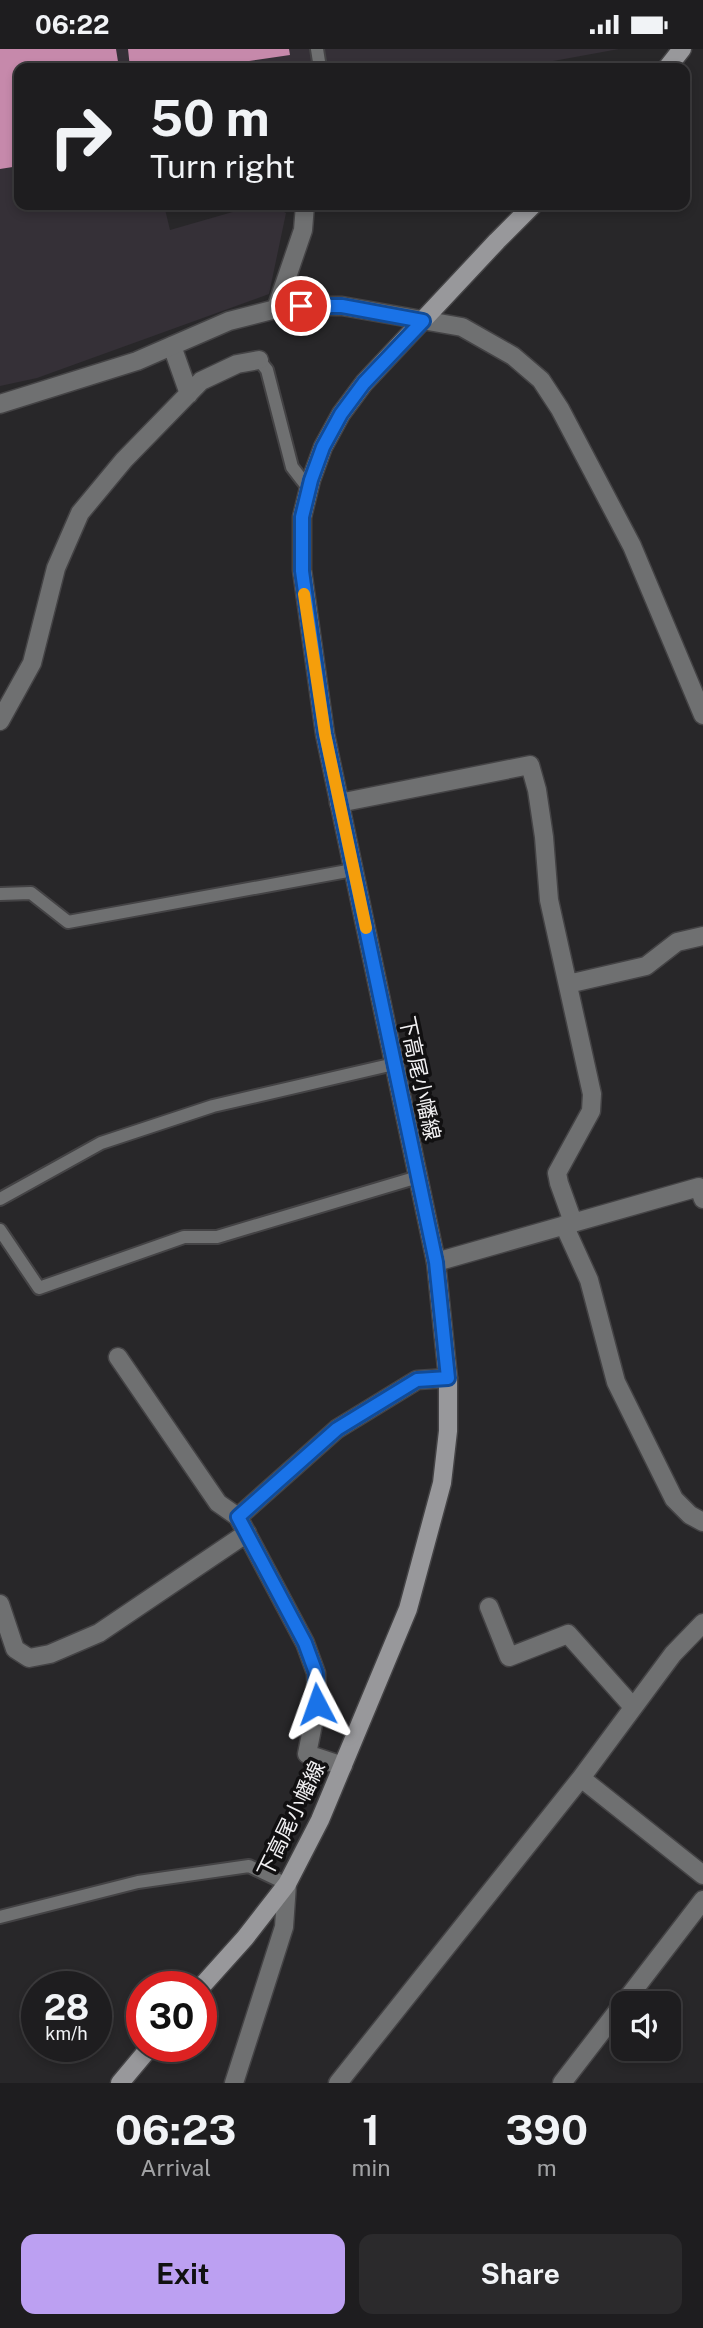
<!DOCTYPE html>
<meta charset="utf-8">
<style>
body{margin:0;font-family:"Public Sans","Noto Sans JP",sans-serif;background:#2b2a2c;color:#f1f3f6;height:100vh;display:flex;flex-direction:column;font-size:26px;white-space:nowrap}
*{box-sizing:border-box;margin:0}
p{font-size:23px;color:#a1a2a4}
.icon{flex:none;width:38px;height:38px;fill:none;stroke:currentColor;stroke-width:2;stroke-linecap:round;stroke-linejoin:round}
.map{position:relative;height:2034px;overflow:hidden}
.sheet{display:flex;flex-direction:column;background:#1e1d1f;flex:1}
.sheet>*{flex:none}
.top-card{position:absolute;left:14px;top:14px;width:676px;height:147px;border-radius:14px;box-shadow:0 4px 10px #0003,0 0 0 2px #3c3b3d;background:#1e1d1f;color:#f1f3f6;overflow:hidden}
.buttons{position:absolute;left:611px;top:1942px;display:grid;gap:14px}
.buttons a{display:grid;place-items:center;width:70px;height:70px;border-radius:14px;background:#1e1d1f;box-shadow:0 4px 10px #0003,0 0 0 2px #3c3b3d;font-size:35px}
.speed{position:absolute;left:21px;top:1922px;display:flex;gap:14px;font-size:35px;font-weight:700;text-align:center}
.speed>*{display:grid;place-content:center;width:91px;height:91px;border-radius:50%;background:#1e1d1f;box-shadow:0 4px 10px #0003,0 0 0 2px #3c3b3d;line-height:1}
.speed small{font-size:18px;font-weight:400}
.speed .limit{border:10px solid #d22;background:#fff;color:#111}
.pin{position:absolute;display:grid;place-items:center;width:60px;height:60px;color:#fff;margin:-30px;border:4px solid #fff;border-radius:50%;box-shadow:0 2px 7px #0007}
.me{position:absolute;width:77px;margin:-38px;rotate:356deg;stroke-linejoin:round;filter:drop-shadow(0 0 5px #0008)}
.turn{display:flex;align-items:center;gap:24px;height:147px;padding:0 21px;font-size:32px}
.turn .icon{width:91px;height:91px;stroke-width:2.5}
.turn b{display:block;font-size:49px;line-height:60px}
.eta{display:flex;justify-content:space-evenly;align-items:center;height:119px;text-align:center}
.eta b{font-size:42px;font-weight:700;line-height:49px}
.button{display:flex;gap:14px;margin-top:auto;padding:14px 21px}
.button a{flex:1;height:80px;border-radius:14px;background:#bca0f2;color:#111;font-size:28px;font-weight:700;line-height:80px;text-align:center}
.button a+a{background:#2b2a2c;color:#f1f3f6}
.status{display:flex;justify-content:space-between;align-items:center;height:49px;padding:0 35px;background:#1e1d1f;direction:ltr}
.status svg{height:19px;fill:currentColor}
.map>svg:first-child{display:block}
.built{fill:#353037}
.building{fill:#c689ab}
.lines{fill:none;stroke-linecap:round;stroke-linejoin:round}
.service-casing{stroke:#444345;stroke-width:16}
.minor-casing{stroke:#444345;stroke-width:21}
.tertiary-casing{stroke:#444345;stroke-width:21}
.secondary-casing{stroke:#444345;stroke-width:21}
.service{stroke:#6f7071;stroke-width:12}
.minor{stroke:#6f7071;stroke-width:18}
.tertiary{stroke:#6f7071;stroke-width:18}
.secondary{stroke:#98989b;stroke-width:18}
.route-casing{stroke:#114b97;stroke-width:18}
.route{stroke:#1a73e8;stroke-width:12}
.slow{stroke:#f59e0b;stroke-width:12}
.labels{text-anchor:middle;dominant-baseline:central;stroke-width:7;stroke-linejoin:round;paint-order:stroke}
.street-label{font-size:21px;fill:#f2f1f3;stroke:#111011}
</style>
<div class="status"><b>06:22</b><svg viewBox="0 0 49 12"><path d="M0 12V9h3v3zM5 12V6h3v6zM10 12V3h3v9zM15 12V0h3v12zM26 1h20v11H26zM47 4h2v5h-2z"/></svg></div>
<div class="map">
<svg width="703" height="2034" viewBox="0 0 703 2034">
<rect width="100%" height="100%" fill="#282729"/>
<!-- built -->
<path class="built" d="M 0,0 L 619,0 L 515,19 L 308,19 L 304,15 L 296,19 L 19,19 L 19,156 L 164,156 L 170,181 L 257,156 L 272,156 L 286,164 L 269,245 L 37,329 L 0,337 Z"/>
<!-- building -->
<path class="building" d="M 0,0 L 116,0 L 119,19 L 19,19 L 19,117 L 0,120 Z
M 128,0 L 289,0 L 290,6 L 208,18 L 208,19 L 130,19 Z"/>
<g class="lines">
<!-- service casing -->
<g class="service-casing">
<path id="service" d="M 317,0 L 320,19
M 259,311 L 267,321 L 292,418 L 309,440
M 0,845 L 31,844 L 68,873 L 353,821
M 0,1150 L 101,1094 L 213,1057 L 394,1015
M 0,1181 L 39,1239 L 184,1188 L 217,1188 L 418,1128
M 0,1868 L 138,1833 L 249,1817 L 287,1835"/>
</g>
<!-- minor casing -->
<g class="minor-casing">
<path id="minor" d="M 276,260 L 303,181 L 305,156
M 172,297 L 189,345
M 0,672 L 32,614 L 56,519 L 80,464 L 124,411 L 201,332 L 237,315 L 259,311
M 339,754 L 530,716 L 537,741 L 544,788 L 549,851 L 592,1045 L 591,1062 L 557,1124 L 559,1134 L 573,1173
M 568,935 L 646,917 L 677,893 L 703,887
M 564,1176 L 589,1231 L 616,1333 L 674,1450 L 690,1466 L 703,1473
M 436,1213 L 699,1138 L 703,1150
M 118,1308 L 218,1454 L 238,1468
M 0,1555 L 15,1600 L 29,1609 L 50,1605 L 99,1584 L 247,1484
M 489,1558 L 509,1608 L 568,1585 L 633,1658
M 343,1717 L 307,1705 L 317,1655 L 316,1624 L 305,1594 L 238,1468 L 337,1380 L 417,1331 L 448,1329
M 581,1729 L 703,1826
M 623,1955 L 703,1851
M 234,2034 L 284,1878 L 287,1835
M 338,2034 L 581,1729 L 673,1605 L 703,1574
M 562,2034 L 623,1955"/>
</g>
<!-- tertiary casing -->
<g class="tertiary-casing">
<path id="tertiary" d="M 0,355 L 137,312 L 229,272 L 276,260 L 301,257 L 342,257 L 462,278 L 513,307 L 541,331 L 560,360 L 632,497 L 703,666"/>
</g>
<!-- secondary casing -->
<g class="secondary-casing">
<path id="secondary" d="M 667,19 L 682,0
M 201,1938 L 245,1889 L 287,1835 L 320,1771 L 408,1560 L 442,1434 L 448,1382 L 448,1329 L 436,1213 L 325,685 L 302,521 L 302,468 L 311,431 L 323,398 L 341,365 L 364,334 L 497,192 L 533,156
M 120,2034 L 151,1997"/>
</g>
<!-- service -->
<use href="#service" class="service"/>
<!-- minor -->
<use href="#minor" class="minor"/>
<!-- tertiary -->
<use href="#tertiary" class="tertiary"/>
<!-- secondary -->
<use href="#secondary" class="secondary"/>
</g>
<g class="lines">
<!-- route casing -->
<g class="route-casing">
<path id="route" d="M 301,257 L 342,257 L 423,272 L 364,334 L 341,365 L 323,398 L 311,431 L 302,468 L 302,522 L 325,685 L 436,1213 L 448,1329 L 417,1331 L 337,1380 L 238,1468 L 305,1594 L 316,1624 L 317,1655"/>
</g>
<!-- route -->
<use href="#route" class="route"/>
<!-- slow -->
<path class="slow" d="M 304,545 L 325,685 L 366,879"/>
</g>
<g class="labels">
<!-- street labels -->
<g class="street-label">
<text transform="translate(420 1029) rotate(78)">下高尾小幡線</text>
<text transform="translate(291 1770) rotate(-64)">下高尾小幡線</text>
</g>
</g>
</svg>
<div class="buttons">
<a><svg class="icon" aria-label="sound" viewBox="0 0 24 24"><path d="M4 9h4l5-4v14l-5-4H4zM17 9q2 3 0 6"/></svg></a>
</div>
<div class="speed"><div>28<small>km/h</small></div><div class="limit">30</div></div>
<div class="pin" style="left:301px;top:257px;background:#d93025"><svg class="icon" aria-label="arrive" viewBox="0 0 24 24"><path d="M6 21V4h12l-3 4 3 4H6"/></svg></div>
<svg class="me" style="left:317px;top:1655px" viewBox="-20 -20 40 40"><path d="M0-17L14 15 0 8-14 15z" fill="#1a73e8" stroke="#fff" stroke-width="4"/></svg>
<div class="top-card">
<div class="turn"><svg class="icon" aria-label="right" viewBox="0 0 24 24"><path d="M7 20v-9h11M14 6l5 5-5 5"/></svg><div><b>50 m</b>Turn right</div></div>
</div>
</div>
<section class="sheet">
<div class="eta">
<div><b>06:23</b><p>Arrival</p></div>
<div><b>1</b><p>min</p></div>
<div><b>390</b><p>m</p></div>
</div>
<div class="button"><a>Exit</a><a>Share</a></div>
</section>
